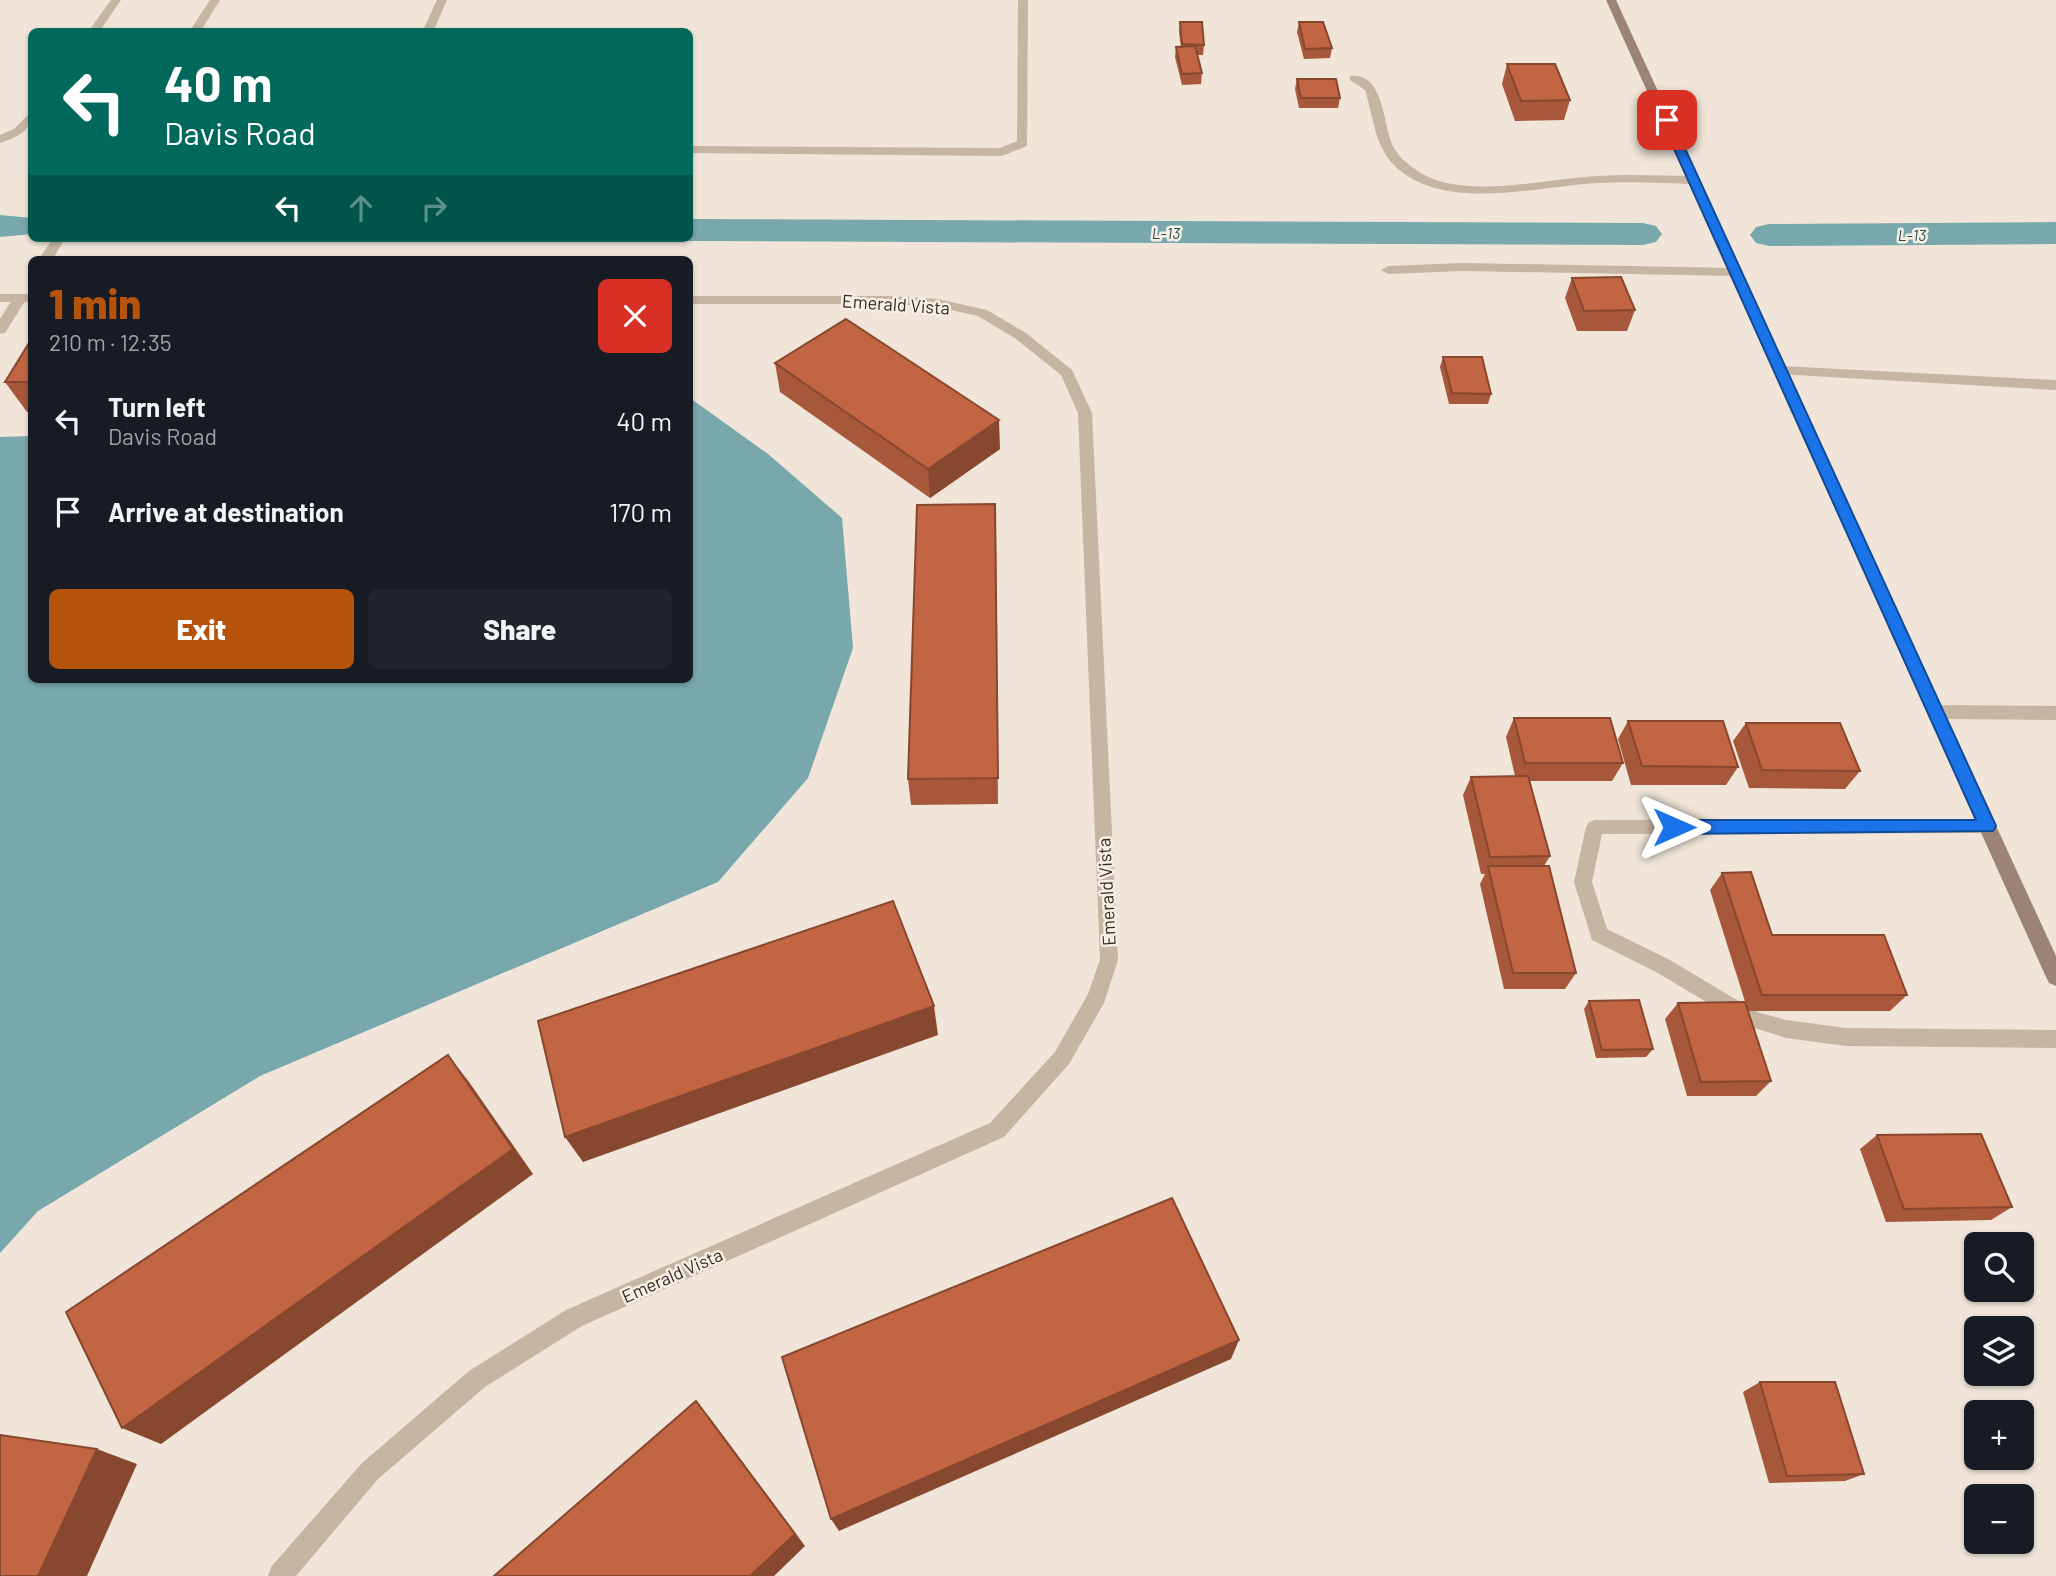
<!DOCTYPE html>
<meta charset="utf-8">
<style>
body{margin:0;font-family:Barlow,sans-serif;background:#20242c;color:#f1f3f6;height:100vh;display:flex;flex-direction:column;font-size:26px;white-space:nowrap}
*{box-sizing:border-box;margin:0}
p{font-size:23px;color:#9ea1a6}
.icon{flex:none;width:38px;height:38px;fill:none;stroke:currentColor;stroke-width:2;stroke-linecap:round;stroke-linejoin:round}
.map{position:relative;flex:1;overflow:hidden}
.side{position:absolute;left:28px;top:256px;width:665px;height:427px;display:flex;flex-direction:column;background:#171b24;border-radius:10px;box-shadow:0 2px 5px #0004}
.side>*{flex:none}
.top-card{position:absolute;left:28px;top:28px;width:665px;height:214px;border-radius:10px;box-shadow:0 2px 5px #0004;background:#00695c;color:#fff;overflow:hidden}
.buttons{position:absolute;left:1964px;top:1232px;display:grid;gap:14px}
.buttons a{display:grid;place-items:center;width:70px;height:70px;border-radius:10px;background:#171b24;box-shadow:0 2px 5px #0004;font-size:35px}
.pin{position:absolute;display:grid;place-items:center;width:60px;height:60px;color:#fff;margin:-30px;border-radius:14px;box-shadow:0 4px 10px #0006}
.me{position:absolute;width:77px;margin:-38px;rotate:90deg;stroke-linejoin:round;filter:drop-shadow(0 0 5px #0008)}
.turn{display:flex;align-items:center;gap:24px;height:147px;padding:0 21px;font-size:32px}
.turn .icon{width:91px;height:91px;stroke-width:2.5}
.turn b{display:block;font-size:49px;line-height:60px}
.lanes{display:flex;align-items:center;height:66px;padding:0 21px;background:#0003;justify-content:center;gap:35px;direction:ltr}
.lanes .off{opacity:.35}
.round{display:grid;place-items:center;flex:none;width:74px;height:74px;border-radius:10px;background:#20242c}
.head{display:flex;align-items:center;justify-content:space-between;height:119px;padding:0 21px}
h1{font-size:42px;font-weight:800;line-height:52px;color:#b45309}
.button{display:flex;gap:14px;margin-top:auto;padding:14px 21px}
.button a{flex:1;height:80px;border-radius:10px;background:#b45309;color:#fff;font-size:28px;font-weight:800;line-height:80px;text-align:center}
.button a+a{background:#20242c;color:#f1f3f6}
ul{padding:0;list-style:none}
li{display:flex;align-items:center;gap:21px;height:91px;padding:0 21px}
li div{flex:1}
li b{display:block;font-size:26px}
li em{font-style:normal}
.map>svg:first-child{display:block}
.water{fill:#78a8ac}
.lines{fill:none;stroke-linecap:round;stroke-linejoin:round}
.canal{fill:#78a8ac;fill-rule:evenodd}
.lane{fill:#c7b5a4;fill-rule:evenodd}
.street{fill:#c7b5a4;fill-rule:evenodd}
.secondary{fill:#9b8476;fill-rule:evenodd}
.wall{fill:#a7573a}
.shaded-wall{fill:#88472f}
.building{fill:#c26543;stroke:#88472f;stroke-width:2}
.route{fill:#1a73e8;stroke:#114b97;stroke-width:2}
.labels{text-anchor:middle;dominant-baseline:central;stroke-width:5;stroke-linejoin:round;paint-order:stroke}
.far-water-label{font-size:16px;font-style:italic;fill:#1d4e53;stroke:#f8efe3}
.street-label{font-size:18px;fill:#332a26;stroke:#f8efe3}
</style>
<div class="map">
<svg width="2056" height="1576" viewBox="0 0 2056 1576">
<rect width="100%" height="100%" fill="#f0e5d8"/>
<!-- water -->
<path class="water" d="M 690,398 L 768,454 L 842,518 L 853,648 L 808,778 L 718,882 L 260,1076 L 38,1211 L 0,1253 L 0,437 L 31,436 L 32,679 L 690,679 Z"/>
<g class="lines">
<!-- canal -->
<path class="canal" d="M 0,215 L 32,218 L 32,234 L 0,237 Z
M 690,219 L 1643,223 L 1656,226 L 1662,234 L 1656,242 L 1643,245 L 690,241 L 678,238 L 690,238 Z
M 2056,222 L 2056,244 L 1769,246 L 1756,243 L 1750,235 L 1756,227 L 1769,224 Z"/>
<!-- lane -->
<path class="lane" d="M 111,0 L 121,0 L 99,32 L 88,32 Z
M 437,0 L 447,0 L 433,32 L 422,32 Z
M 1018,0 L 1028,0 L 1027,146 L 1002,156 L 690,153 L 690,146 L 1000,148 L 1017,141 Z
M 1350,76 C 1384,71 1383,125 1393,146 C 1399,158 1409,165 1419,172 C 1466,201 1546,178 1598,176 C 1630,174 1662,176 1694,176 L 1700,180 L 1694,184 C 1662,183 1630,181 1598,183 C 1538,186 1441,214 1393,164 C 1374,144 1373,114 1365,90 L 1350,80 Z
M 32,111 C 32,131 18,137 0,143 L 0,135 L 14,129 Z
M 1463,263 L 1736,268 L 1743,272 L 1736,276 L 1463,271 L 1388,274 L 1381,270 L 1388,266 Z
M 20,294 L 27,298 L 5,333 L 0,334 L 0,319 L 15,295 Z
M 1781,366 L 2056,380 L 2056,390 L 1776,374 L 1774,371 Z
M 1936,705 L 2056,706 L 2056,720 L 1936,719 L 1930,717 L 1928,712 L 1930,707 Z
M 1988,819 L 1994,821 L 1997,826 L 1994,831 L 1988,833 L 1602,834 L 1592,882 L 1607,929 L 1670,960 L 1757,1012 L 1786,1020 L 1846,1028 L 2056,1030 L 2056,1048 L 1846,1046 L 1786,1038 L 1745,1025 L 1656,972 L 1592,940 L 1574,882 L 1586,827 L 1589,822 L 1595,820 Z"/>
<!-- street -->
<path class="street" d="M 210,0 L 220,0 L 200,32 L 189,32 Z
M 53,238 L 65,238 L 53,259 L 39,259 Z
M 0,294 L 32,294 L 32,302 L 0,302 Z
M 690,296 L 891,296 L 937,299 L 987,310 L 1026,333 L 1072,370 L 1092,413 L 1118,960 L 1104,1003 L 1069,1064 L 1004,1137 L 582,1326 L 485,1387 L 378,1479 L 296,1576 L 268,1576 L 271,1567 L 362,1463 L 469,1371 L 566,1310 L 990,1123 L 1055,1052 L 1088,994 L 1100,960 L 1078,413 L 1061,375 L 1016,339 L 978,316 L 937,307 L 891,304 L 690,304 Z"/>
<!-- secondary -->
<path class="secondary" d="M 1606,0 L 1616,0 L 2056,956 L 2056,986 L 2049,983 L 2046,977 Z"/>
</g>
<!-- wall -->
<path class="wall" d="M 1180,22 L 1204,45 L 1203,55 L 1197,55 L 1202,73 L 1201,84 L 1182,85 L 1175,57 L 1176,47 L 1181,47 L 1179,32 Z
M 1299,22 L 1332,48 L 1330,58 L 1304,59 L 1297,32 Z
M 1507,64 L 1570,100 L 1564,120 L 1515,121 L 1502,84 Z
M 1297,79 L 1340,98 L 1338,108 L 1299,108 L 1295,89 Z
M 1572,278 L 1635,310 L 1627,331 L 1577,331 L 1565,298 Z
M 32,343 L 32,412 L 27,412 L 5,382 Z
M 1443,357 L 1491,394 L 1488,404 L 1449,404 L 1440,367 Z
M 775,363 L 1000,449 L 930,498 L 780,392 Z
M 996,533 L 998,804 L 911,805 L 908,779 Z
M 1514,718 L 1623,763 L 1612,781 L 1530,781 L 1550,856 L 1544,866 L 1576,973 L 1565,989 L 1504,989 L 1480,884 L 1485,874 L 1481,874 L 1463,795 L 1471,777 L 1515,776 L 1506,737 Z
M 1628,721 L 1738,767 L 1726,785 L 1631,785 L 1618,739 Z
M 1746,723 L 1860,771 L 1845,789 L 1749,788 L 1733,741 Z
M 1722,873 L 1772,935 L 1907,995 L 1890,1011 L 1748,1011 L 1710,890 Z
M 1589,1001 L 1653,1049 L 1646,1057 L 1596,1058 L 1584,1009 Z
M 1678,1003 L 1771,1081 L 1756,1096 L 1687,1096 L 1665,1019 Z
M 1877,1135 L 2012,1207 L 1991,1220 L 1886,1222 L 1860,1149 Z
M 1760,1382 L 1864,1474 L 1845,1481 L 1769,1483 L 1743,1392 Z"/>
<!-- shaded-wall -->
<path class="shaded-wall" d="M 999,420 L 1000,449 L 930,498 L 928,469 Z
M 934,1006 L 938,1035 L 583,1162 L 565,1137 Z
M 448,1055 L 469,1082 L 533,1174 L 161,1444 L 122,1428 Z
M 1239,1340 L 1231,1359 L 839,1531 L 831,1519 Z
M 696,1401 L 710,1418 L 805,1546 L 774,1576 L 750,1576 Z
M 97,1449 L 137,1464 L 87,1576 L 38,1576 Z"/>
<!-- building -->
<path class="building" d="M 1180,22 L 1202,22 L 1204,45 L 1182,44 Z
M 1299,22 L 1323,22 L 1332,48 L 1305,49 Z
M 1195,46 L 1202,73 L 1182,74 L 1176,47 Z
M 1507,64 L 1555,64 L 1570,100 L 1521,101 Z
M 1297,79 L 1336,79 L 1340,98 L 1301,98 Z
M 1621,277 L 1635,310 L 1584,311 L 1572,278 Z
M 846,319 L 999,420 L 928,469 L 775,363 Z
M 29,343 L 32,343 L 32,382 L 5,382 Z
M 1443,357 L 1482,357 L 1491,394 L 1452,393 Z
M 995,504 L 998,778 L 908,779 L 917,505 Z
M 1514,718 L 1610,718 L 1623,763 L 1525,763 Z
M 1628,721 L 1723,721 L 1738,767 L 1642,766 Z
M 1746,723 L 1840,723 L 1860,771 L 1762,770 Z
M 1528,776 L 1550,856 L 1490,857 L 1471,777 Z
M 1488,866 L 1549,866 L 1576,973 L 1513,973 Z
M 1751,872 L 1772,935 L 1884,935 L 1907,995 L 1762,995 L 1722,873 Z
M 893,901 L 934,1006 L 565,1137 L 538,1021 Z
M 1639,1000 L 1653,1049 L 1602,1050 L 1589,1001 Z
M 1745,1002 L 1771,1081 L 1701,1082 L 1678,1003 Z
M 448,1055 L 513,1149 L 122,1428 L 66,1312 Z
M 1981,1134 L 2012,1207 L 1904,1209 L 1877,1135 Z
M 1172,1198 L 1239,1340 L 831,1519 L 782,1357 Z
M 1760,1382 L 1835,1382 L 1864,1474 L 1787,1476 Z
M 696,1401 L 795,1534 L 750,1576 L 494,1576 Z
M 0,1435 L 97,1449 L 38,1576 L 0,1576 Z"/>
<!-- route -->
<path class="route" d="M 1663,118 L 1672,120 L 1996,826 L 1993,831 L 1674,834 L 1668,832 L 1665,827 L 1668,822 L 1674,820 L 1976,820 L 1661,120 Z"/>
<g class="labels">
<!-- far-water labels -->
<g class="far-water-label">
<text x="1166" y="232">L-13</text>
<text x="1912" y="234">L-13</text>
</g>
<!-- street labels -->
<g class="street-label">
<text transform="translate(896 304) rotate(4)">Emerald Vista</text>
<text transform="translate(1106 892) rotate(-93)">Emerald Vista</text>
<text transform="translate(672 1275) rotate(-24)">Emerald Vista</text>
</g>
</g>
</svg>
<div class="buttons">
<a><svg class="icon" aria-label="search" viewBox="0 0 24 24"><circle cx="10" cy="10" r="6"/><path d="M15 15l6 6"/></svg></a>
<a><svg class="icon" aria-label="layers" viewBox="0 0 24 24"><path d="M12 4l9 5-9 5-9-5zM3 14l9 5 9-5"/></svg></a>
<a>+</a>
<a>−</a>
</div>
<div class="pin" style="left:1667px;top:120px;background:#d93025"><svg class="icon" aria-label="arrive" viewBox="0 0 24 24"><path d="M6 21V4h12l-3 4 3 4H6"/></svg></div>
<svg class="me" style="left:1674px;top:827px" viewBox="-20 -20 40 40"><path d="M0-17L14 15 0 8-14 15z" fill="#1a73e8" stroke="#fff" stroke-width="4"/></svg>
<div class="top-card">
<div class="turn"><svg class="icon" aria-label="left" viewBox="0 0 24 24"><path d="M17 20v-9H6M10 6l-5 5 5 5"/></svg><div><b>40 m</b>Davis Road</div></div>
<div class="lanes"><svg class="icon" aria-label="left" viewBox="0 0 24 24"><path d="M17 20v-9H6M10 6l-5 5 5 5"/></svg><svg class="icon off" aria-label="ahead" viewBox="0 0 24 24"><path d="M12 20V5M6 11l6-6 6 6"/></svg><svg class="icon off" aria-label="right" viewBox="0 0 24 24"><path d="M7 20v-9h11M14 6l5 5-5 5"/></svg></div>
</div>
<section class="side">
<div class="head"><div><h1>1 min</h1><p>210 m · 12:35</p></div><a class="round" style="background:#d93025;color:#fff"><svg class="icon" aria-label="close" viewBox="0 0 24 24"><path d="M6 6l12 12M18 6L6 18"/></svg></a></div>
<ul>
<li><svg class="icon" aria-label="left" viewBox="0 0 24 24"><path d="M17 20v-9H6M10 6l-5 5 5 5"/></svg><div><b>Turn left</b><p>Davis Road</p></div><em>40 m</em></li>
<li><svg class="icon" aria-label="arrive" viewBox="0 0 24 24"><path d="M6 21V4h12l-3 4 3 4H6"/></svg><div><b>Arrive at destination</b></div><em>170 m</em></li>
</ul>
<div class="button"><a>Exit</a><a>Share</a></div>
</section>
</div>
